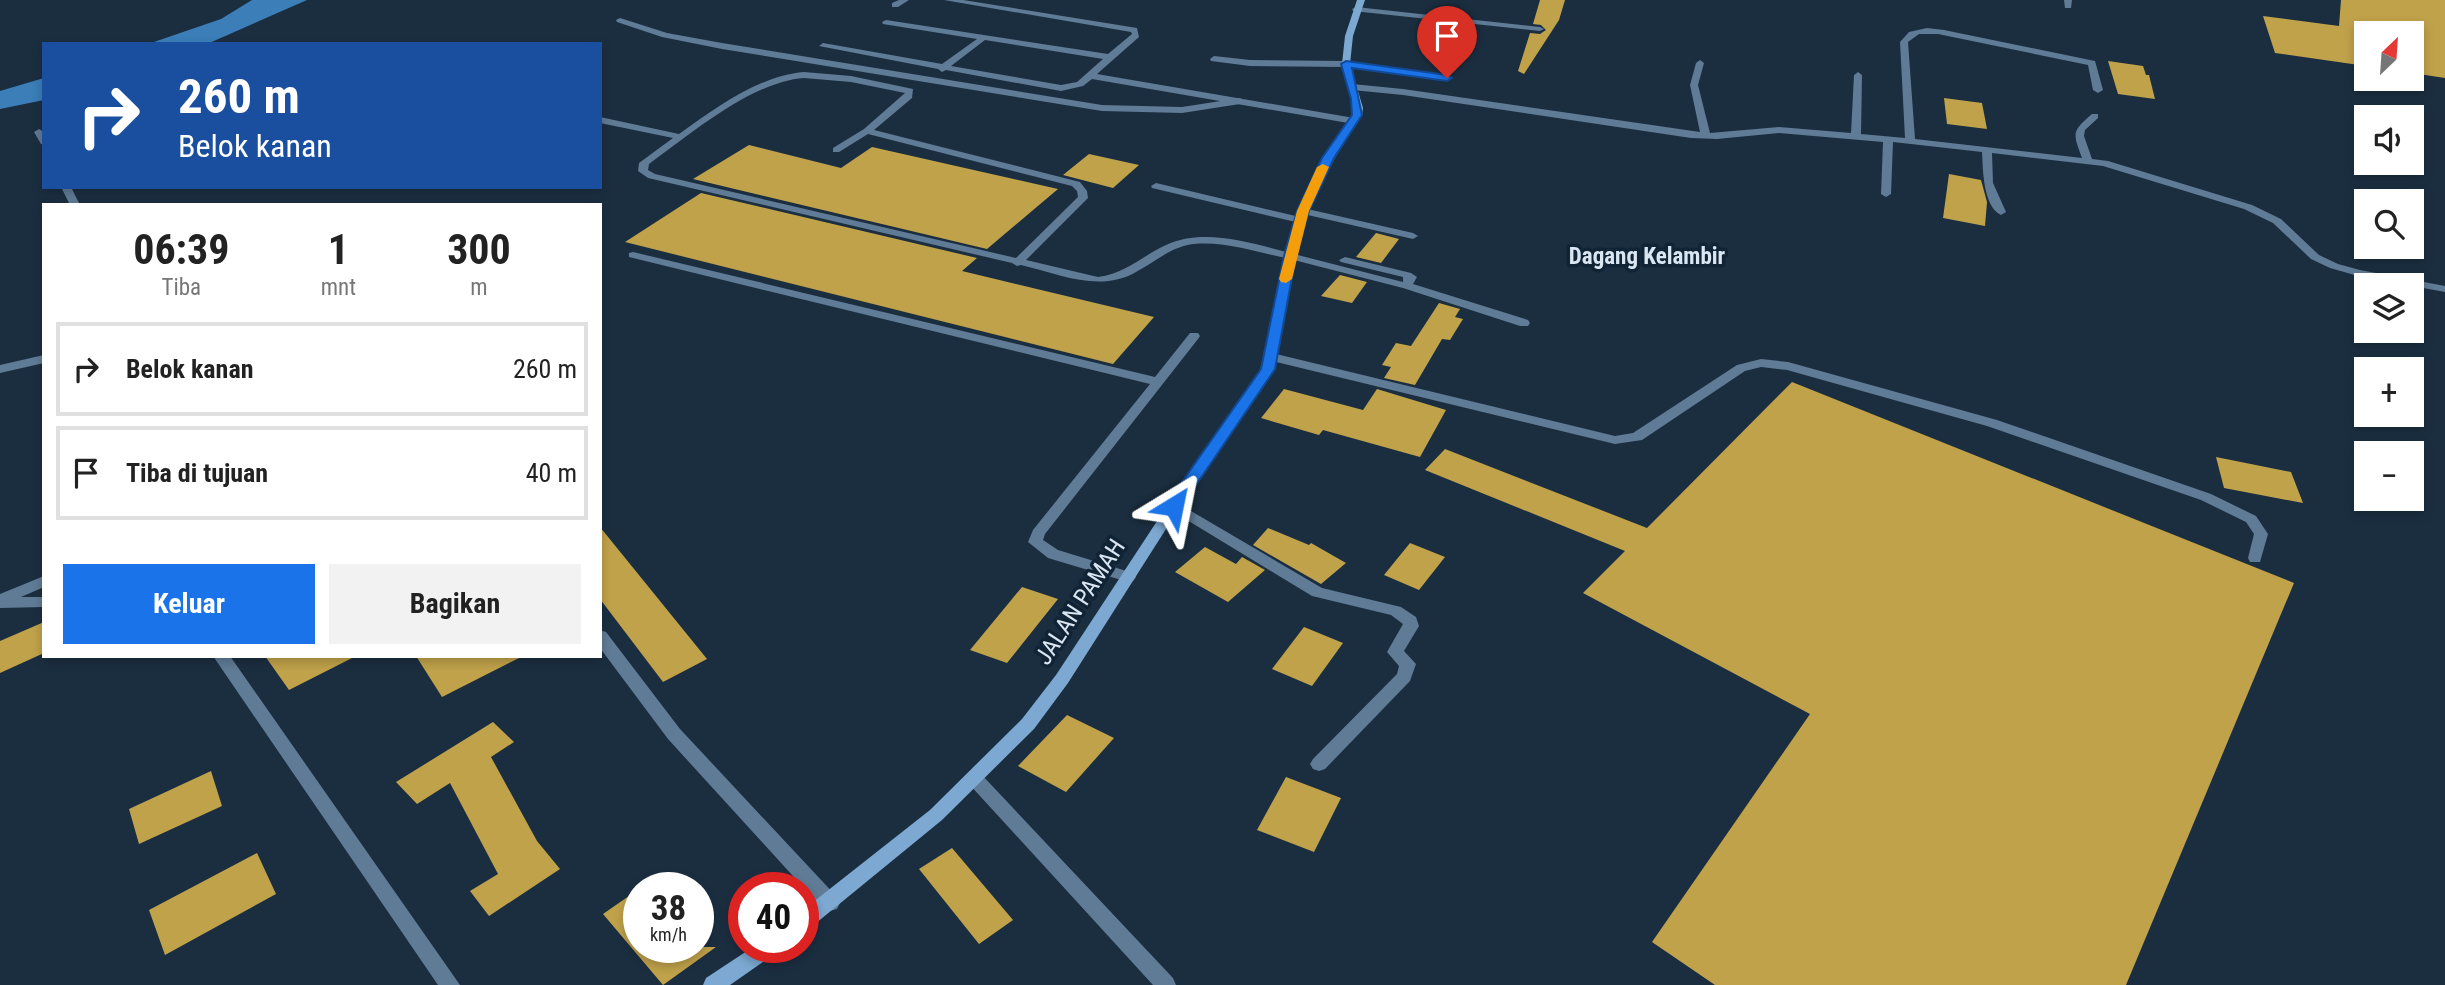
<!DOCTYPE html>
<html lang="id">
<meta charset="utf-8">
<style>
body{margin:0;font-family:"Roboto Condensed",sans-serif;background:#f2f2f2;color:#222;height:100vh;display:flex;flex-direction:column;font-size:26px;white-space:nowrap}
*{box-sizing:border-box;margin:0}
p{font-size:23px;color:#767676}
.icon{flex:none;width:38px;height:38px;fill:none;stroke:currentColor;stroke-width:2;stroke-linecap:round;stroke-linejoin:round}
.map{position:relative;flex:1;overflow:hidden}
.drawer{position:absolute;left:42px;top:203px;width:560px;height:455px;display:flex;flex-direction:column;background:#fff;border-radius:0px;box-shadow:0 4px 10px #0003}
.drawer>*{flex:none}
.hud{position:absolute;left:42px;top:42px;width:560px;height:147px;border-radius:0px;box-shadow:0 4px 10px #0003;background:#1a4fa0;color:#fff;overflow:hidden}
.needle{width:46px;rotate:25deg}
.tools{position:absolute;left:2354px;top:21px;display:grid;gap:14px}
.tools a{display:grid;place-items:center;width:70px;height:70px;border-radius:0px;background:#fff;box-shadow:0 4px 10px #0003;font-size:35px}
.speed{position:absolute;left:623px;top:872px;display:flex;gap:14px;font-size:35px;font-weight:700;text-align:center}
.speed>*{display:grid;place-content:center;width:91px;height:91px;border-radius:50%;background:#fff;box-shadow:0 4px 10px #0003;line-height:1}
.speed small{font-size:18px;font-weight:400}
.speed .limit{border:10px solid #d22;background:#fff;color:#111}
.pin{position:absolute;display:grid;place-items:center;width:60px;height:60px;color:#fff;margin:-72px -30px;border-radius:50% 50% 50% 0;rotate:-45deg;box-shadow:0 0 7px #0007}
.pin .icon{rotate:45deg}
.me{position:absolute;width:77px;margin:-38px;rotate:35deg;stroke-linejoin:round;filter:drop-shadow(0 0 5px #0008)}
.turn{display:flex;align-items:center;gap:24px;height:147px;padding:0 21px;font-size:32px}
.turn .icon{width:91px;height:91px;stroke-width:2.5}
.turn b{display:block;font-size:49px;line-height:60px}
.eta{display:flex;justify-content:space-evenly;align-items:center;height:119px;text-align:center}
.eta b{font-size:42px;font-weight:700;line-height:49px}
.primary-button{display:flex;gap:14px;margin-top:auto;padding:14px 21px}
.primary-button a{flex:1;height:80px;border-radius:0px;background:#1a73e8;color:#fff;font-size:28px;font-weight:700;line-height:80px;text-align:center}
.primary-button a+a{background:#f2f2f2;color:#222}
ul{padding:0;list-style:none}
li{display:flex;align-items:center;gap:21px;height:94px;margin:0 14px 10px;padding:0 7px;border:4px solid #e0e0e0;border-radius:0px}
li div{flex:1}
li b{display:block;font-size:26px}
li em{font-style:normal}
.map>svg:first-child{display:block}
.water{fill:#3b7eb8}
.building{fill:#c0a24a}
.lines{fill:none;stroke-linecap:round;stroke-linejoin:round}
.lane{fill:#607b95;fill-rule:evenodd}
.street{fill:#607b95;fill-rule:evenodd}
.secondary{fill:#7ca8d1;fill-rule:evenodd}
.route{fill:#1a73e8;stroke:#114b97;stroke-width:2}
.slow{fill:#f59e0b}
.labels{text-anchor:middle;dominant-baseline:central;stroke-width:7;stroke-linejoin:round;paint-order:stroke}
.far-quarter-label{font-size:23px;font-weight:bold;fill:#dae6f2;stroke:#112436}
.street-label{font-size:24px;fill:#dae6f2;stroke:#112436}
</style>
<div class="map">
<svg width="2445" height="985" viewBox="0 0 2445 985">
<rect width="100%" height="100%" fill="#1b2e40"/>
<!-- water -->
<path class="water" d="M 252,0 L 307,0 L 207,44 L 148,44 L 221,19 Z
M 44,78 L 44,100 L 0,109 L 0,91 Z"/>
<!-- building -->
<path class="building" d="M 1540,0 L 1565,0 L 1559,20 L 1524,74 L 1518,71 L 1530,33 L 1540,34 L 1546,30 L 1541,25 L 1533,24 Z
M 2341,0 L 2445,0 L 2445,78 L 2412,73 L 2412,33 L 2366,33 L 2366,66 L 2275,53 L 2263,16 L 2339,26 Z
M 2108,61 L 2143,66 L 2146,75 L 2149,75 L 2155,99 L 2118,94 Z
M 1944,98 L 1982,103 L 1987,129 L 1947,124 Z
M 749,145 L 841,168 L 872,147 L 1058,189 L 987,249 L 693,179 Z
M 1089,154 L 1139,165 L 1113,188 L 1063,175 Z
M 1949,174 L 1981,180 L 1987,202 L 1985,226 L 1943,218 Z
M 701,193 L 977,258 L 962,271 L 1154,317 L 1113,364 L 625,242 Z
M 1376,233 L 1399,239 L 1381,263 L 1356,257 Z
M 1340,275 L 1367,282 L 1352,303 L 1321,296 Z
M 1439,303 L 1460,309 L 1455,317 L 1463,319 L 1450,340 L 1442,339 L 1415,385 L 1384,378 L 1391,367 L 1382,365 L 1396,343 L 1411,346 Z
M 1792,382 L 2294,583 L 2126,985 L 1715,985 L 1652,942 L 1810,714 L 1583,593 L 1625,551 L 1425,470 L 1445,449 L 1647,528 Z
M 1284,389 L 1363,410 L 1377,389 L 1446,410 L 1420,457 L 1323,430 L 1319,435 L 1261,418 Z
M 2216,457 L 2291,472 L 2303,503 L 2224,488 Z
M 600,527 L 707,659 L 663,682 L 600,599 Z
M 1268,528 L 1309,545 L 1311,543 L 1346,563 L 1321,584 L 1253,545 Z
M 1410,543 L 1445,557 L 1419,590 L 1384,575 Z
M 1205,547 L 1236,564 L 1242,557 L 1265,570 L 1228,602 L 1175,572 Z
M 1022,587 L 1058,599 L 1007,663 L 970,650 Z
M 44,622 L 44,653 L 0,673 L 0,641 Z
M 1304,627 L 1343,643 L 1312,686 L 1272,669 Z
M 265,656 L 356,656 L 289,690 Z
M 416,656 L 523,656 L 442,697 Z
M 1067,715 L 1114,738 L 1066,792 L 1018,766 Z
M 493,722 L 514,742 L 491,757 L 537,841 L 560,869 L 489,916 L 470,891 L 498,874 L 450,783 L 417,804 L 396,782 Z
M 211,771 L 222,806 L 139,844 L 129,809 Z
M 1286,777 L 1341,798 L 1314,852 L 1257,830 Z
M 952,848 L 1013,920 L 979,944 L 919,869 Z
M 257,853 L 276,894 L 165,955 L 149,910 Z
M 639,889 L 639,947 L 716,947 L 663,985 L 603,914 Z"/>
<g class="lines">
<!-- lane -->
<path class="lane" d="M 2064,0 L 2072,0 L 2071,8 L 2065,8 Z
M 620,18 L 667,33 L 722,43 L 1102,105 L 1182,107 L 1240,98 L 1245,101 L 1240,104 L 1182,113 L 1102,111 L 722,49 L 662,37 L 617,22 L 616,20 Z
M 804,72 L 851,76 L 913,89 L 912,98 L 874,130 L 1080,182 L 1087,191 L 1088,198 L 1026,260 L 1098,277 C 1125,274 1142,256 1166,245 C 1205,227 1254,244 1294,254 L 1296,256 L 1290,259 C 1259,253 1226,241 1194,244 C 1172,246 1155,262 1136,272 C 1100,293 1059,274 1021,265 L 1017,266 L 1012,263 L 648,178 L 638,171 L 639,163 L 673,138 L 600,123 L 600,117 L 679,134 C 716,108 758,76 804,72 ZM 804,78 L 851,82 L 905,93 L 864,129 L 833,148 L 833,152 L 839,152 L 868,134 L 1072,186 L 1077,191 L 1078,197 L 1016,258 L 655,174 L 648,170 L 649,164 C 691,134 751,82 804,78 Z
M 39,129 L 44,132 L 44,145 L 41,144 L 34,132 Z
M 61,187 L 71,187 L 80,205 L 70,205 Z
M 633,252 L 1155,377 L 1190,333 L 1198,333 L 1200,336 L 1198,339 L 1045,534 L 1043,540 L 1058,550 L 1133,573 L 1136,577 L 1133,581 L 1128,582 L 1048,558 L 1028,542 L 1033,530 L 1150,384 L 629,257 L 629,253 Z
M 1272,353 L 1615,436 L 1633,433 L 1737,365 L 1761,359 L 1788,362 L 1997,420 L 2211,494 L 2256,516 L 2268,534 L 2260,562 L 2250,562 L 2248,558 L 2254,534 L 2246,522 L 2201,500 L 1987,426 L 1787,370 L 1761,367 L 1745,371 L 1642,440 L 1615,444 L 1268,360 L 1266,357 Z
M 44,355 L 44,363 L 0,373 L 0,365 Z
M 975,772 L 981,774 L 1173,978 L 1176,985 L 1153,985 L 969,784 L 966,779 L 969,774 Z"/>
<!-- street -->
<path class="street" d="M 899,0 L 909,0 L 898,7 L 892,7 L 892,3 Z
M 944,0 L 963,0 L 1137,28 L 1139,37 L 1097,74 L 1354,118 L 1359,121 L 1354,124 L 1092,79 L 1083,86 L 1061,91 L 946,70 L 942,72 L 938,69 L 819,46 L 823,43 L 942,64 L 977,39 L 883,24 L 882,22 L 886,20 L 1108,54 L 1132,34 L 1131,32 ZM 985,40 L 1103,59 L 1077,82 L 1061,85 L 951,66 Z
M 1356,7 L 1540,27 L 1544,29 L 1540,31 L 1353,11 L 1352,9 Z
M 1927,28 L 1944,30 L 2095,61 L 2103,90 L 2098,93 L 2093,90 L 2088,65 L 1938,34 L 1919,34 L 1908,42 L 1915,139 L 2082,158 C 2073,133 2071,132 2092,114 L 2098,114 L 2098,118 L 2085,130 L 2084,136 L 2092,159 L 2108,161 L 2252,205 L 2281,219 L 2319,255 L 2338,264 L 2360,270 L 2445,286 L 2445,292 L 2358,276 L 2330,268 L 2311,259 L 2273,223 L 2244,209 L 2103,166 L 1992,153 L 1993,183 L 2006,212 L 2001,215 C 1983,206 1983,170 1982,152 L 1893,142 L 1891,194 L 1886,197 L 1881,194 L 1883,142 L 1779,133 L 1717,139 L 1691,138 L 1403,95 L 1352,90 L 1347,87 L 1352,84 L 1403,89 L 1700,132 L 1690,85 L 1696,63 L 1700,60 L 1704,63 L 1698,85 L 1710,133 L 1779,127 L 1851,133 L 1854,75 L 1858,72 L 1862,75 L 1861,134 L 1905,138 L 1900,42 L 1909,32 Z
M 1214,56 L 1250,60 L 1346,61 L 1447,75 L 1451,78 L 1447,81 L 1346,67 L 1250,66 L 1211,61 L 1210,59 Z
M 1156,183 L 1300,217 L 1305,220 L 1300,223 L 1152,188 L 1151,186 Z
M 1303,208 L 1413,233 L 1418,236 L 1413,239 L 1299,213 L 1298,211 Z
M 1290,253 L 1403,282 L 1403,277 L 1341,262 L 1339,260 L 1345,257 L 1411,273 L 1417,277 L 1413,284 L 1528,320 L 1530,323 L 1528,326 L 1520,326 L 1403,288 L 1286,258 L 1284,256 Z
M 1174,501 L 1322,588 L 1401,607 L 1416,617 L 1419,626 L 1404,651 L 1416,664 L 1410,681 L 1325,769 L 1319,771 L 1313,769 L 1310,764 L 1313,759 L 1397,674 L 1399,666 L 1387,652 L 1403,624 L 1391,615 L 1312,596 L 1169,509 L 1167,506 L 1169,503 Z
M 44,576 L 44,587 L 21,597 L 44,597 L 44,607 L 0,608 L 0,594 Z
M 600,630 L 606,632 L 680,729 L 837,897 L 840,903 L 837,909 L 830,911 L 823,909 L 668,739 L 600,648 Z
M 213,656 L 230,656 L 460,985 L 438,985 Z"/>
<!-- secondary -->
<path class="secondary" d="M 1357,0 L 1365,0 L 1353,36 L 1350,64 L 1363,108 L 1362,115 C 1332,159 1308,203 1296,255 C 1286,297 1285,340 1268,380 L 1173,518 L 1068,683 L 1034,729 L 942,820 L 810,928 L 803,930 L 803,910 L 930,810 L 1022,719 L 1056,675 L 1163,512 L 1256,380 C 1273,340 1274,296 1285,255 C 1298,203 1322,159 1352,115 L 1353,108 L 1342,64 L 1345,36 Z
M 753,947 L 779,947 L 776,953 L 730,985 L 703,985 L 706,978 Z"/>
</g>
<!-- route -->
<path class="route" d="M 1346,61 L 1447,75 L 1452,78 L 1447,81 L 1352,68 L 1362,115 L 1334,158 L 1309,211 L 1296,256 L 1275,369 L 1179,510 L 1168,510 L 1166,506 L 1168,502 L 1261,369 L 1284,256 L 1297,211 L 1322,158 L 1352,115 L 1351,99 L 1341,64 Z"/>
<!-- slow -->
<path class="slow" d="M 1323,164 L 1329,167 L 1309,211 L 1292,279 L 1286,283 L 1281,282 L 1279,279 L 1297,211 L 1317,167 Z"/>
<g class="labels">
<!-- far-quarter labels -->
<g class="far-quarter-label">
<text x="1647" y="256">Dagang Kelambir</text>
</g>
<!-- street labels -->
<g class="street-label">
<text transform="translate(1080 602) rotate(-57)">JALAN PAMAH</text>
</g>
</g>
</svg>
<div class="tools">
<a><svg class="needle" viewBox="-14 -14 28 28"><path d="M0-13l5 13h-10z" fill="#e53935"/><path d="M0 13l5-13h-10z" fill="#767676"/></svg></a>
<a><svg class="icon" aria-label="sound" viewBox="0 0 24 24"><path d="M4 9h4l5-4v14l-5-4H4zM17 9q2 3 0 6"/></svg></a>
<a><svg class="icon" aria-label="search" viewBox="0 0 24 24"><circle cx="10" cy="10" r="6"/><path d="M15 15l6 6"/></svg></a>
<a><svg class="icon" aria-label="layers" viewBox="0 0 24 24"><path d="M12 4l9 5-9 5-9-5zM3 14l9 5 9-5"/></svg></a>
<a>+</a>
<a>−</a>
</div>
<div class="speed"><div>38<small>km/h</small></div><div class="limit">40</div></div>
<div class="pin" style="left:1447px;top:78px;background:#d93025"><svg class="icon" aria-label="arrive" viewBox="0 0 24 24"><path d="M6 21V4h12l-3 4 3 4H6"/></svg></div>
<svg class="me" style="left:1174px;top:506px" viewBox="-20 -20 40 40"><path d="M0-17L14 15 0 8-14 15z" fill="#1a73e8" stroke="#fff" stroke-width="4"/></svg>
<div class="hud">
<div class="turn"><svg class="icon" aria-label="right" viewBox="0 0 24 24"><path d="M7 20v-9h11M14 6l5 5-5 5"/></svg><div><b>260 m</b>Belok kanan</div></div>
</div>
<section class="drawer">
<div class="eta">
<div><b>06:39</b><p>Tiba</p></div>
<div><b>1</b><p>mnt</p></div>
<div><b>300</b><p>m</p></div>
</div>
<ul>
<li><svg class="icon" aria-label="right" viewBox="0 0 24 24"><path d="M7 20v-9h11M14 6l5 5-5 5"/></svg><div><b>Belok kanan</b></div><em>260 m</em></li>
<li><svg class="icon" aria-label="arrive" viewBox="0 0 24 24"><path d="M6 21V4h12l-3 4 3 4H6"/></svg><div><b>Tiba di tujuan</b></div><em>40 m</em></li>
</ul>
<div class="primary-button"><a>Keluar</a><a>Bagikan</a></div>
</section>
</div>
